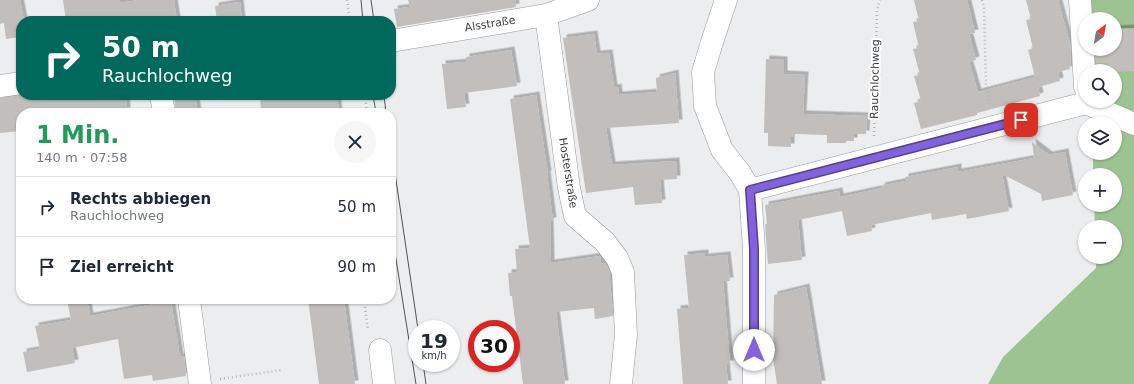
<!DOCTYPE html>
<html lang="de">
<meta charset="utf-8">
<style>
body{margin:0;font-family:"DejaVu Sans",sans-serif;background:#f6f6f7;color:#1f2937;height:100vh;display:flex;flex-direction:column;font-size:15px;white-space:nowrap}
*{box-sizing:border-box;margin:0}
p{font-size:13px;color:#747a83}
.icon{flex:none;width:22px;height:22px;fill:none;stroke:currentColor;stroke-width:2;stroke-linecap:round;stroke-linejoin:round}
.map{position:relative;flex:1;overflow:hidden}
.side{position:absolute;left:16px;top:108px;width:380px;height:196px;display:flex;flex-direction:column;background:#fff;border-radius:16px;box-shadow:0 1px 3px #0004}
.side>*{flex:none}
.hud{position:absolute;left:16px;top:16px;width:380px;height:84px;border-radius:16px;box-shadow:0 1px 3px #0004;background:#00695c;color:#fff;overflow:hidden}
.needle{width:26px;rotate:31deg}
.tools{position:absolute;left:1078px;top:12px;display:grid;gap:8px}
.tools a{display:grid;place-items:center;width:44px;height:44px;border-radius:50%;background:#fff;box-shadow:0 1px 3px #0004;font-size:20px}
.speed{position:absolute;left:408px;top:320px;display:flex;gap:8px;font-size:20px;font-weight:700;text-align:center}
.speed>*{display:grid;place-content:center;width:52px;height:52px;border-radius:50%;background:#fff;box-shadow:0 1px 3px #0004;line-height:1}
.speed small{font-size:10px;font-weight:400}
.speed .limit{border:6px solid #d22;background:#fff;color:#111}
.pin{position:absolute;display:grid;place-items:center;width:34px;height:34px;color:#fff;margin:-17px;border-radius:8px;box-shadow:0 2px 6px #0006}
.me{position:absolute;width:44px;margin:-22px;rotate:0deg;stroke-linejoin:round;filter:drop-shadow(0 0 3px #0008)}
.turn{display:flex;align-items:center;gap:14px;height:84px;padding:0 20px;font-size:18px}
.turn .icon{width:52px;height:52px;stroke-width:2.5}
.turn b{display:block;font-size:28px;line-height:34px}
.round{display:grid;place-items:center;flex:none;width:42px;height:42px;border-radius:21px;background:#f6f6f7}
.headline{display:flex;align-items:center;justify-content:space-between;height:68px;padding:0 20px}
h1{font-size:24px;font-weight:600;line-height:30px;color:#1e9e55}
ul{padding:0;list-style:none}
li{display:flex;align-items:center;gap:12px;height:60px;padding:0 20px;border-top:1px solid #e0e1e3}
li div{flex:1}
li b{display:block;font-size:15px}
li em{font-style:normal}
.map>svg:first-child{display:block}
.forest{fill:#9ec393}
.building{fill:#c1bebc;filter:url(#shadow)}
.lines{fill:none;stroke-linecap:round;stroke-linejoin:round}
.minor-casing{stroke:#97999b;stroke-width:23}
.path{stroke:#b6b8ba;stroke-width:2.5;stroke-dasharray:1 3;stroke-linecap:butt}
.minor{stroke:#fff;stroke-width:22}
.tram{stroke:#525354;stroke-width:1}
.route-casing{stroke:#544090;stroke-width:10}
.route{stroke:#8262dd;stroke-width:7}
.labels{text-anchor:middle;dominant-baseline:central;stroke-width:4;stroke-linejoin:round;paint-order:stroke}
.street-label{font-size:11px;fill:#3c3d3e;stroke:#fff}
</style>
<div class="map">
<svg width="1134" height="384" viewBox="0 0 1134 384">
<defs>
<filter id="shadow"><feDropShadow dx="3.5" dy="-3.5" stdDeviation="0" flood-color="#0004"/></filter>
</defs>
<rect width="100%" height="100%" fill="#ebedef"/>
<!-- forest -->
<path class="forest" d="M 1088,0 L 1134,0 L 1134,384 L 988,384 L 1003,357 L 1096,268 L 1096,257 L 1115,257 L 1115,227 L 1095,227 L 1094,205 L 1115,205 L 1115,175 L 1093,175 L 1093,153 L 1115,153 L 1115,123 L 1092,123 L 1091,101 L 1115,101 L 1115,71 L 1090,71 L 1089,49 L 1115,49 L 1115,19 L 1088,19 Z"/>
<!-- building -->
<path class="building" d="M 0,0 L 20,0 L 24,21 L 21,21 L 21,37 L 6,39 L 4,23 L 0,24 Z
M 63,0 L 120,0 L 120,3 L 139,0 L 174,0 L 177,21 L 66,21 Z
M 408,0 L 515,0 L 516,7 L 397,27 L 394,9 L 410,7 Z
M 914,0 L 967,0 L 975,33 L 969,34 L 976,60 L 969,62 L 978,92 L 1035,77 L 1028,50 L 1033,48 L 1026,20 L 1031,19 L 1026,0 L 1058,0 L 1070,44 L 1071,65 L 1069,65 L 1070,69 L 1058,72 L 1060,81 L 1038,87 L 1040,96 L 977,113 L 977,115 L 921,129 L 914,103 L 921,101 L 914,76 L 920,75 L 913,49 L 919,48 L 913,22 L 919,21 Z
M 240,2 L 242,21 L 217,21 L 215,6 Z
M 1134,28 L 1134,71 L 1115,72 L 1115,71 L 1108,71 L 1108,63 L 1096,63 L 1095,49 L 1115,49 L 1115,29 Z
M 594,34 L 597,54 L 609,53 L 614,88 L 618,87 L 619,95 L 657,92 L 656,78 L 675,73 L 679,123 L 606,128 L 612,165 L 676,161 L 677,179 L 660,180 L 662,203 L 635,205 L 633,187 L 586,193 L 563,38 Z
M 511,50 L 517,86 L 464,93 L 466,107 L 447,109 L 442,64 L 466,62 L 466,57 Z
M 766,59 L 784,60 L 784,74 L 805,75 L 803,114 L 867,116 L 866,134 L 854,134 L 854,141 L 846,141 L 846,143 L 827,143 L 827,135 L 795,134 L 795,137 L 791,137 L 791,147 L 768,146 L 768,133 L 764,133 Z
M 24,95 L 126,95 L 127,111 L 109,113 L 21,113 L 21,131 L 0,133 L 0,98 Z
M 174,95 L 195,95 L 198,113 L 176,113 Z
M 260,95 L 337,95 L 339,113 L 261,113 Z
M 536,95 L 548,174 L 547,174 L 553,221 L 550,221 L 551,263 L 600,256 L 601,264 L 605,263 L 609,270 L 611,291 L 613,316 L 595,319 L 594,308 L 556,312 L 565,384 L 523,384 L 512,296 L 510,296 L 508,273 L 517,272 L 515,249 L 530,248 L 510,99 Z
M 1032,142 L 1049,155 L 1065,152 L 1073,195 L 1042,201 L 1041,194 L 1002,174 L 1009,211 L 967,219 L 966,214 L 932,220 L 931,213 L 871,225 L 872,231 L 847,236 L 842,211 L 798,220 L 802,260 L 768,264 L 765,224 L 767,224 L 765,205 L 839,191 L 840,197 L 882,188 L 881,186 L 905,181 L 905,177 L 958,167 L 958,172 L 1034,158 Z
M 705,253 L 705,257 L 727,255 L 730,281 L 723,281 L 730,364 L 726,364 L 728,384 L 683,384 L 677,309 L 689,308 L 684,255 Z
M 806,287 L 822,384 L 777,384 L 773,358 L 774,295 Z
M 67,299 L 87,299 L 90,316 L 171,301 L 180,357 L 184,356 L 186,376 L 153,381 L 152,375 L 124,379 L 118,339 L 72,348 L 75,363 L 27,372 L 23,352 L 40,349 L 35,326 L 71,320 Z
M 308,299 L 344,299 L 355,384 L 319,384 Z"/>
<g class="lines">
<!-- minor casing -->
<g class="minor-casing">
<path id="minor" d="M 726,0 L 712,42 L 703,72 L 705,106 L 722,150 L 740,173 L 750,190 L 754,249 L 754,384
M 1080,0 L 1085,87
M 546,15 L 569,188 L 575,216 L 605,242 L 617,258 L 623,272 L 626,335 L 621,384
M 391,41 L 546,15 L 588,0
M 0,86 L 21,83
M 161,95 L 164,113
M 750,190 L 1086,103 L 1134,124
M 189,299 L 200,384
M 380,350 L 384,384"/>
</g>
<!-- path -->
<path class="path" d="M 347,0 L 350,21
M 982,0 L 984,6 L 986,85 L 990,105
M 365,95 L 367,113
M 874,136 L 877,10 L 880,0
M 364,299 L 368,330
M 220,379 L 282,370"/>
<!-- minor -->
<use href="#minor" class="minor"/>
<!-- tram -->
<path class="tram" d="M 361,0 L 363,21
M 371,0 L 374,21
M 373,95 L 376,113
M 384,95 L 386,113
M 391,146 L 418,329
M 391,228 L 416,384
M 423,363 L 426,384"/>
</g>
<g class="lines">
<!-- route casing -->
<g class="route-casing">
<path id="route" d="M 754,350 L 754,249 L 750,190 L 1021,120"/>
</g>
<!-- route -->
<use href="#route" class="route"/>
</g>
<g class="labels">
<!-- street labels -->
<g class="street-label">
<text transform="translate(490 24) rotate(-9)">Alsstraße</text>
<text transform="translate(875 79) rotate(-89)">Rauchlochweg</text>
<text transform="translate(568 173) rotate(81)">Hosterstraße</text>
</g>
</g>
</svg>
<div class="tools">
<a><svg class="needle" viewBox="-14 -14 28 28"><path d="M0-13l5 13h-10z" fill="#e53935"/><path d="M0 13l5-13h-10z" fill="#747a83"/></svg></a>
<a><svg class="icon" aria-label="search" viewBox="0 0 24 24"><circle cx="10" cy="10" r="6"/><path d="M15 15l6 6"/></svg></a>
<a><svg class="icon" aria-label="layers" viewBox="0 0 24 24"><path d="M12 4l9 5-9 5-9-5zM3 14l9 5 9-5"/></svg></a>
<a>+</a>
<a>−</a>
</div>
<div class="speed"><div>19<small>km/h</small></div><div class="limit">30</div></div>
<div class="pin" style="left:1021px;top:120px;background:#d93025"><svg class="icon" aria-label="arrive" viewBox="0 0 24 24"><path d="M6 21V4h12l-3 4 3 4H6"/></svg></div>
<svg class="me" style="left:754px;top:350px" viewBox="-20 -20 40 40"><circle r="19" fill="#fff"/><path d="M0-13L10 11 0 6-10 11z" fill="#8262dd"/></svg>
<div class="hud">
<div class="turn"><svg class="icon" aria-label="right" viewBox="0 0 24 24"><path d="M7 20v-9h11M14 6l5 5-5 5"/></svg><div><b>50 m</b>Rauchlochweg</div></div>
</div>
<section class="side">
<div class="headline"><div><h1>1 Min.</h1><p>140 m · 07:58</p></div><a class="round"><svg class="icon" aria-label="close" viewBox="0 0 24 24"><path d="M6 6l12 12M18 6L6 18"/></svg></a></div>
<ul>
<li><svg class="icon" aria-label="right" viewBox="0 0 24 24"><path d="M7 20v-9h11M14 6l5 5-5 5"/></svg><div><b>Rechts abbiegen</b><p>Rauchlochweg</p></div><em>50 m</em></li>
<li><svg class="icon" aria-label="arrive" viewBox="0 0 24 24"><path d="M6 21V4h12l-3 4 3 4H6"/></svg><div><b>Ziel erreicht</b></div><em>90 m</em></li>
</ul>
</section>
</div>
